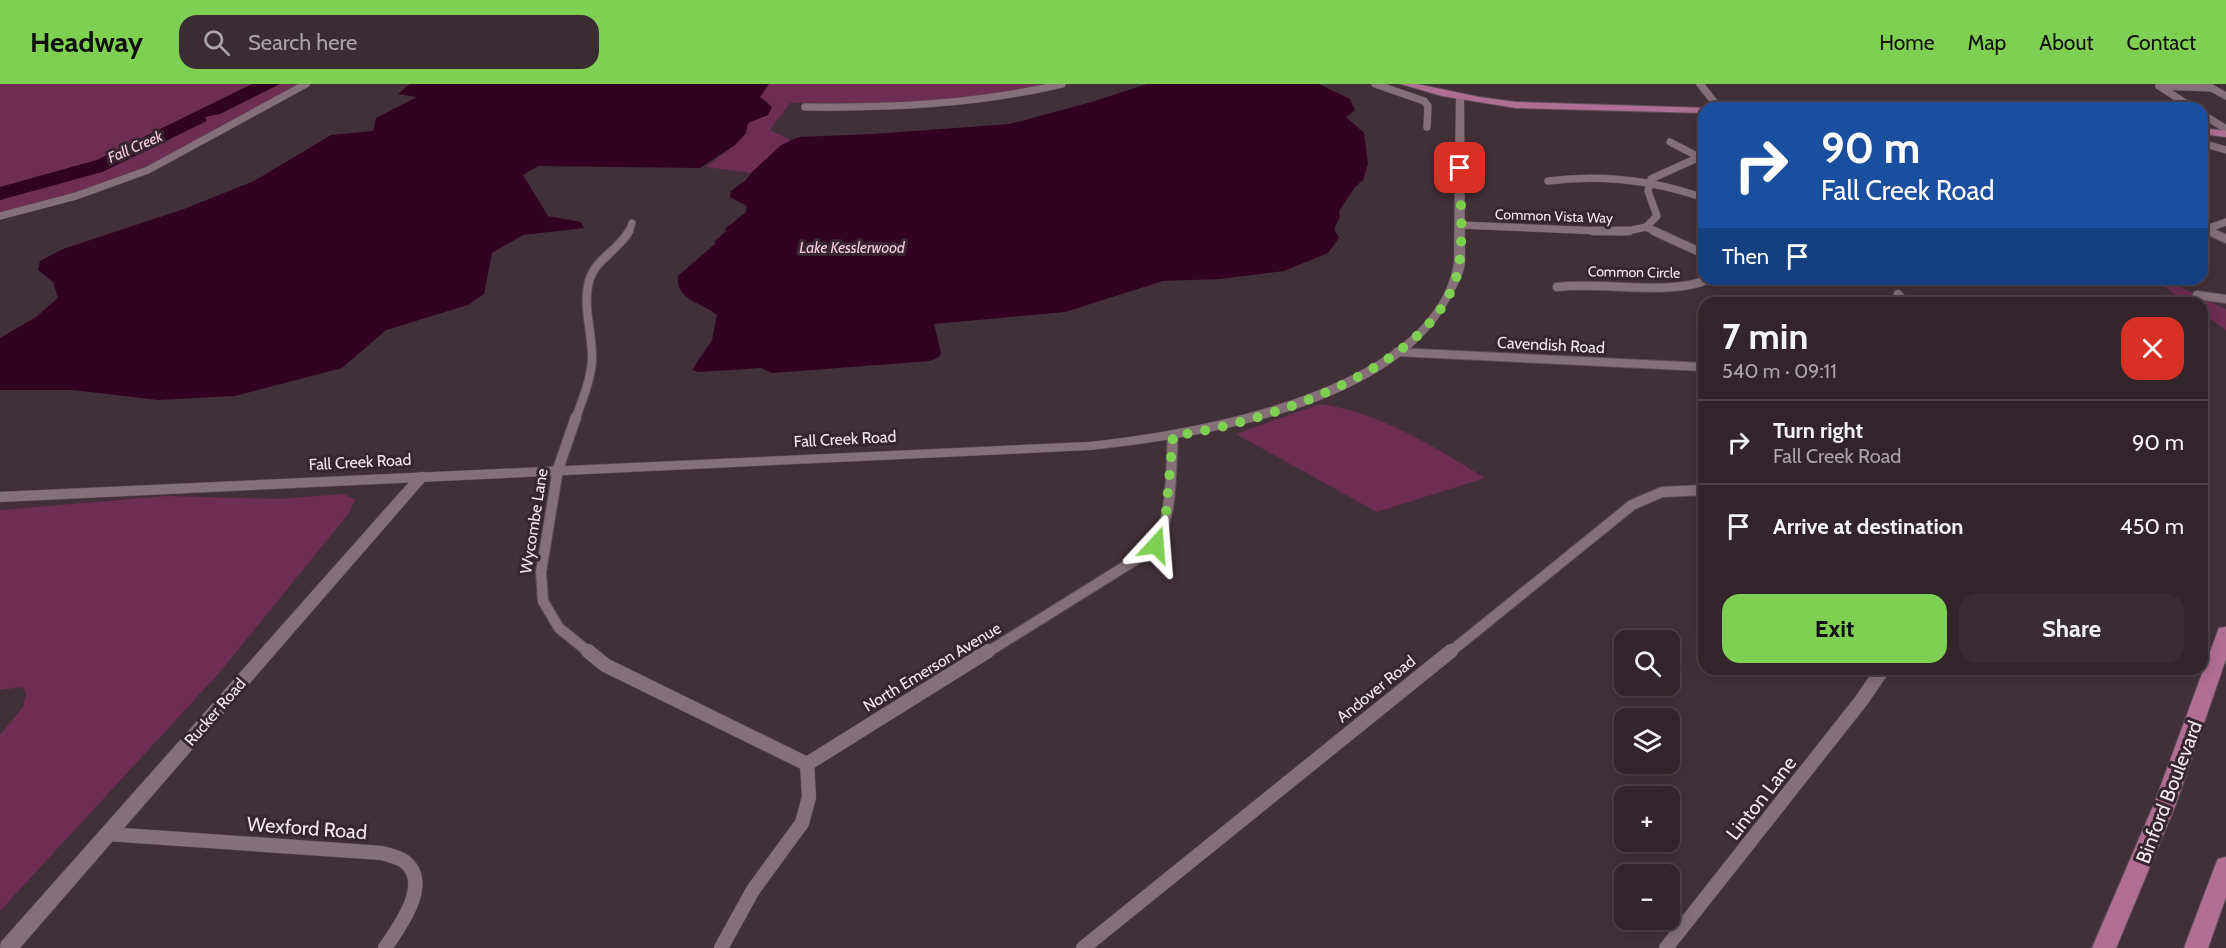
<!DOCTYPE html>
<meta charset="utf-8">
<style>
body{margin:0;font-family:Cabin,sans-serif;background:#3a2c33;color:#f1f3f6;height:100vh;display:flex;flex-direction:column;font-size:22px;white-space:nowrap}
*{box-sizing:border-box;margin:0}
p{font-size:20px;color:#a8a4a9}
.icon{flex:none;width:33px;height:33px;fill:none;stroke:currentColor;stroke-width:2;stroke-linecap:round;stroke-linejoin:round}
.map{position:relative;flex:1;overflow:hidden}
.drawer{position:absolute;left:1698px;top:213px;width:510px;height:378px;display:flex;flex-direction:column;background:#32242b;border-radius:18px;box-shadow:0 3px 15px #0003,0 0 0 2px #4d4147}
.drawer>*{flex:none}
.banner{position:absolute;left:1698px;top:18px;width:510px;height:183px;border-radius:18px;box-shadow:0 3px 15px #0003,0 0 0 2px #4d4147;background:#1a4fa0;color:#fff;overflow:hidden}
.controls{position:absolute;left:1614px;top:546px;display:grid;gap:12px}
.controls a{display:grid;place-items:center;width:66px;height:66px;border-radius:12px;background:#32242b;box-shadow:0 3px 15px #0003,0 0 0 2px #4d4147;font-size:30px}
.pin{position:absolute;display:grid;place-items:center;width:51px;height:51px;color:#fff;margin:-26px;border-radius:12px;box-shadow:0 3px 9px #0006}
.me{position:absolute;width:66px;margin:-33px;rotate:19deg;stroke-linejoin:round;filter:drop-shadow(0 0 4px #0008)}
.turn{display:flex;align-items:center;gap:21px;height:126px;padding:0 24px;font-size:27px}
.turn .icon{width:78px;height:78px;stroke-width:2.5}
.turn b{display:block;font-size:42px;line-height:51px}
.then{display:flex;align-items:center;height:57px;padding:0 24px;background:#0003;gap:12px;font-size:22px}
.round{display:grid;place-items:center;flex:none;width:63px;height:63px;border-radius:18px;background:#3a2c33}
.headline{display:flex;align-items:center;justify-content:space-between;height:102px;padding:0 24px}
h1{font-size:36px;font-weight:800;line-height:45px}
.button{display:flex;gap:12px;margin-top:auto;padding:12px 24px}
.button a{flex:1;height:69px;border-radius:18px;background:#7fd052;color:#111;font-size:24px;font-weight:800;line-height:69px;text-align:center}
.button a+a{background:#3a2c33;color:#f1f3f6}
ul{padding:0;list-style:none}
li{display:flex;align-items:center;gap:18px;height:84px;padding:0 24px;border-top:2px solid #4d4147}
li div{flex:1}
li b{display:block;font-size:22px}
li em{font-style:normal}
header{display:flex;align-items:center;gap:36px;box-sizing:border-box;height:84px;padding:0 30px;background:#7fd052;color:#111}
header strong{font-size:28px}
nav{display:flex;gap:33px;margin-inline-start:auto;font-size:21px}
.search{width:420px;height:54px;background:#3a2c33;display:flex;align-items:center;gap:15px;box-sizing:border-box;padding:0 21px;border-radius:18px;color:#a8a4a9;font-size:22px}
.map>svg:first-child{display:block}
.green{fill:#6e2d53}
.water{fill:#320221}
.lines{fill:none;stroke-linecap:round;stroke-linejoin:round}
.minor-far3-casing{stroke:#5d4e56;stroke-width:8}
.minor-far2-casing{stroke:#5d4e56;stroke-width:10}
.minor-far1-casing{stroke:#5d4e56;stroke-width:12}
.minor-casing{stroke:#5d4e56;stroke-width:15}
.tertiary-casing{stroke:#5d4e56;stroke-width:1}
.secondary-casing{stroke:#5d4e56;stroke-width:1}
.primary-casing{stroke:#5d4e56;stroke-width:2}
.minor-far3{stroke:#85707a;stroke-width:7}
.minor-far2{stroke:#85707a;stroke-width:8}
.minor-far1{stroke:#85707a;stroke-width:10}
.minor{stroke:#85707a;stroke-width:14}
.tertiary{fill:#85707a;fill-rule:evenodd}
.secondary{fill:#85707a;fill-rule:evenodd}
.primary{fill:#b06e93;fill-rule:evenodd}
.route{stroke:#7fd052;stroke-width:10;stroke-dasharray:0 18}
.labels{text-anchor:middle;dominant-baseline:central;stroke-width:6;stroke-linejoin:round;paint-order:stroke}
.far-street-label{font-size:14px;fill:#f4e8ee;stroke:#37262f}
.far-water-label{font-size:15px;font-style:italic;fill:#f8cde2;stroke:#37262f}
.street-label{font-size:16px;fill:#f4e8ee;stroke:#37262f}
.near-street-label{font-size:20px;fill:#f4e8ee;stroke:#37262f}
</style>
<header>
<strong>Headway</strong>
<div class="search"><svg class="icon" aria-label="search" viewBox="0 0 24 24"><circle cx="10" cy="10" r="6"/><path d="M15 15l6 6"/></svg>Search here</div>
<nav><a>Home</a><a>Map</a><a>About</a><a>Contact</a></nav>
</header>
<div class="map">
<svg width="2226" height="864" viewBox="0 0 2226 864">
<rect width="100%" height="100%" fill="#423039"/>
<!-- green -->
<path class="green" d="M 0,0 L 252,0 L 97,76 L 0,103 Z
M 280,0 L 298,0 L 159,77 L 82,107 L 0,128 L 0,116 L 102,88 L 166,58 L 203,33 L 220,30 Z
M 769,0 L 1049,0 C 990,12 930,21 869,21 C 843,21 817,17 790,19 L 770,46 L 790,56 L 751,89 L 706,83 L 735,61 L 746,49 L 747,42 L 752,36 L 768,31 L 769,19 L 760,13 Z
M 2153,195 C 2172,195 2206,218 2226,225 L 2226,246 L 2202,229 L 2202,219 L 2187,219 Z
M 1320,320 C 1380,328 1434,363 1485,394 L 1377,428 L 1236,350 Z
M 344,410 L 355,416 L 349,429 L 219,589 L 0,827 L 0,651 L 23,623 L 26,609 L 22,603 L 0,606 L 0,426 L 167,412 L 279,415 Z"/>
<!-- water -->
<path class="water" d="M 252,0 L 280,0 L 220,30 L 205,33 L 207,37 L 102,88 L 0,116 L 0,103 L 97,76 Z
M 410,0 L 769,0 L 760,13 L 772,23 L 768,31 L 748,39 L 746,49 L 735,61 L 700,84 L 538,82 L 523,91 L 548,132 L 581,138 L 584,144 L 523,151 L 492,169 L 484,210 L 468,221 L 386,246 L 342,284 L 235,312 L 158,316 L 73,306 L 0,306 L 0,254 L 36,233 L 58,214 L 53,198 L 38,186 L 40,177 L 63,165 L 184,125 L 254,97 L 331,51 L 373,47 L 376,34 L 417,13 L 398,10 Z
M 1147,0 L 1319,0 L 1350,15 L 1355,26 L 1346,33 L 1364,49 L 1368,80 L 1363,96 L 1355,103 L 1339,127 L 1340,133 L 1334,145 L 1339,154 L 1328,169 L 1284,187 L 1220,195 L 1163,197 L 1065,228 L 934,240 L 941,269 L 939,273 L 930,277 L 772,289 L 761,284 L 698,288 L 692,286 L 712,256 L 717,231 C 703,219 675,216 678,192 L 716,159 L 714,158 L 726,147 L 725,145 L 746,128 L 747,122 L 730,113 L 731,107 L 746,96 L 751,89 L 781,61 L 799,53 L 873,50 L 1010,40 L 1095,17 Z"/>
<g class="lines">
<!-- minor-far3 casing -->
<g class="minor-far3-casing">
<path id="minor-far3" d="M 1375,0 L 1424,17 L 1428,22 L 1427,43
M 1700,0 L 1719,24
M 2159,2 L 2212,4
M 2159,2 L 2193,24
M 2208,2 L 2226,12
M 805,23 C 892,24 977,20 1062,0
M 2202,30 L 2226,45
M 1670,58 L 1699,73
M 2202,59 L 2226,66
M 1548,97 C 1602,90 1653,96 1704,114
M 0,132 L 76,112 L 148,86 L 306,0
M 1460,141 L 1623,148 L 1646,143 L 1657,132 L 1648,107 L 1651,95 L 1704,71
M 1646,143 L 1657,148
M 2202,143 L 2212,148
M 2206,145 L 2226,138
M 629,148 L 632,139"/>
</g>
<!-- minor-far2 casing -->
<g class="minor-far2-casing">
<path id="minor-far2" d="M 1593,147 L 1629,147
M 1654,147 L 1704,170
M 2209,147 L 2226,155
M 1557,203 C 1604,197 1669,213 1709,195
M 1898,210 L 1905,219
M 2197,211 L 2226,215
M 1397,268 L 1704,283
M 576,334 C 582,316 591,296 592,276 C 593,250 582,222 589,197 C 596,174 619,166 629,147"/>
</g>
<!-- minor-far1 casing -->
<g class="minor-far1-casing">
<path id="minor-far1" d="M 576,333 L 558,385 L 541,488 L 543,517 L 559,544 L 590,569
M 986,569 L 1153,465 C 1174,432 1170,390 1173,352
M 1449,569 L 1632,421 L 1662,408 L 1704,406"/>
</g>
<!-- minor casing -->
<g class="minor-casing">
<path id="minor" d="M 588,567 L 605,581 L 807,680
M 108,750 L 382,769 C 389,771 398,773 404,777 C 433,799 399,843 385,864
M 721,864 L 753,806 L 802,739 L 809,713 L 807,680 L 988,567
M 1083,864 L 1451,567
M 1666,864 L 1861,617 L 1883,585"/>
</g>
<!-- tertiary casing -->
<g class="tertiary-casing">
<path id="tertiary" d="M 422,388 L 427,389 L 428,392 L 427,395 L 20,864 L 0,864 L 1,858 L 417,389 Z"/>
</g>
<!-- secondary casing -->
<g class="secondary-casing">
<path id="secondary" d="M 1460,10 L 1464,13 L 1465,179 C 1463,193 1456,204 1449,217 C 1393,323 1198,355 1089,366 L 0,418 L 0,408 L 1089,358 C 1194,347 1432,307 1454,179 L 1456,13 Z"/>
</g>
<!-- primary casing -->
<g class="primary-casing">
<path id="primary" d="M 1401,0 L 1417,0 L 1479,13 L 1516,18 L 1708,24 L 1704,24 L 1704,29 L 1516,24 L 1442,12 Z
M 2202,44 L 2226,47 L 2226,53 L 2202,50 Z
M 2226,543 L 2226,575 L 2176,720 L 2116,864 L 2092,864 L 2154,720 L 2217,549 L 2219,544 Z
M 2226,773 L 2226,813 L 2208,864 L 2184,864 L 2215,782 L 2218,775 Z"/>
</g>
<!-- minor-far3 -->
<use href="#minor-far3" class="minor-far3"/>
<!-- minor-far2 -->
<use href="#minor-far2" class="minor-far2"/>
<!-- minor-far1 -->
<use href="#minor-far1" class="minor-far1"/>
<!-- minor -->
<use href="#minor" class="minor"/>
<!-- tertiary -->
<use href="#tertiary" class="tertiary"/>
<!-- secondary -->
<use href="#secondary" class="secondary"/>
<!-- primary -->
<use href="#primary" class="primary"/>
</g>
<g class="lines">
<!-- route -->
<path class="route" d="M 1156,461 L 1165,440 L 1173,352 C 1260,340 1427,288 1456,194 C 1465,167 1460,114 1460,84"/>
</g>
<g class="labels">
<!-- far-street labels -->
<g class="far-street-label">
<text transform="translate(1554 132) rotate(2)">Common Vista Way</text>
<text transform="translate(1634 188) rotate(1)">Common Circle</text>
</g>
<!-- far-water labels -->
<g class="far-water-label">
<text transform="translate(135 63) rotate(-24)">Fall Creek</text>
<text x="852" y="164">Lake Kesslerwood</text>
</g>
<!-- street labels -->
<g class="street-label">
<text transform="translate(1551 261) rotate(3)">Cavendish Road</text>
<text transform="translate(845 355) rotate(-3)">Fall Creek Road</text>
<text transform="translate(360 378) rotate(-3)">Fall Creek Road</text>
<text transform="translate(534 437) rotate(-81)">Wycombe Lane</text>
<text transform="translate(932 583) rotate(-31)">North Emerson Avenue</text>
<text transform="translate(1376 605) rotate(-39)">Andover Road</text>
<text transform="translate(215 628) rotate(-49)">Rucker Road</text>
</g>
<!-- near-street labels -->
<g class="near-street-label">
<text transform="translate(2169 708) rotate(-69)">Binford Boulevard</text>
<text transform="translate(1761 714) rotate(-52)">Linton Lane</text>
<text transform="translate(307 744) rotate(4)">Wexford Road</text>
</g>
</g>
</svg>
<div class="controls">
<a><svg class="icon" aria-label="search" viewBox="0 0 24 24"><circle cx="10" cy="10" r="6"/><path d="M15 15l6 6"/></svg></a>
<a><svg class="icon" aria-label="layers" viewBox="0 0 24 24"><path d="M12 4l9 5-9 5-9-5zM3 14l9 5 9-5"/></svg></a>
<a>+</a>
<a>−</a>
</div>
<div class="pin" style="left:1460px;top:84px;background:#d93025"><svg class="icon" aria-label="arrive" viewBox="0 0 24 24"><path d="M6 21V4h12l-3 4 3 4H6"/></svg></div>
<svg class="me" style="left:1156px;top:461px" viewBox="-20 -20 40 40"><path d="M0-17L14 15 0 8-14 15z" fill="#7fd052" stroke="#fff" stroke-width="4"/></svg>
<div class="banner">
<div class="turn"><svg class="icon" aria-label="right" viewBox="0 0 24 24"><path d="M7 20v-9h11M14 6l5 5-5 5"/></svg><div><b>90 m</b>Fall Creek Road</div></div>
<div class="then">Then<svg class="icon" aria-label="arrive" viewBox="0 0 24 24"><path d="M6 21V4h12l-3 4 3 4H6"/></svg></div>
</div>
<section class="drawer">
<div class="headline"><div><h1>7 min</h1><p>540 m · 09:11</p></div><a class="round" style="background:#d93025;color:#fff"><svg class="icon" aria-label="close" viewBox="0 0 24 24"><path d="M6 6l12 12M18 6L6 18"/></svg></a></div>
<ul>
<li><svg class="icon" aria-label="right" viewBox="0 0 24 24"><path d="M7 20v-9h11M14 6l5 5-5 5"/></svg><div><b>Turn right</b><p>Fall Creek Road</p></div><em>90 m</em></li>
<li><svg class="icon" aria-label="arrive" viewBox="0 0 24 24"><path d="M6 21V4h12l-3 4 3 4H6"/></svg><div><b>Arrive at destination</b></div><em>450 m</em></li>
</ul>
<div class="button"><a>Exit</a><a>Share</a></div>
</section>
</div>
